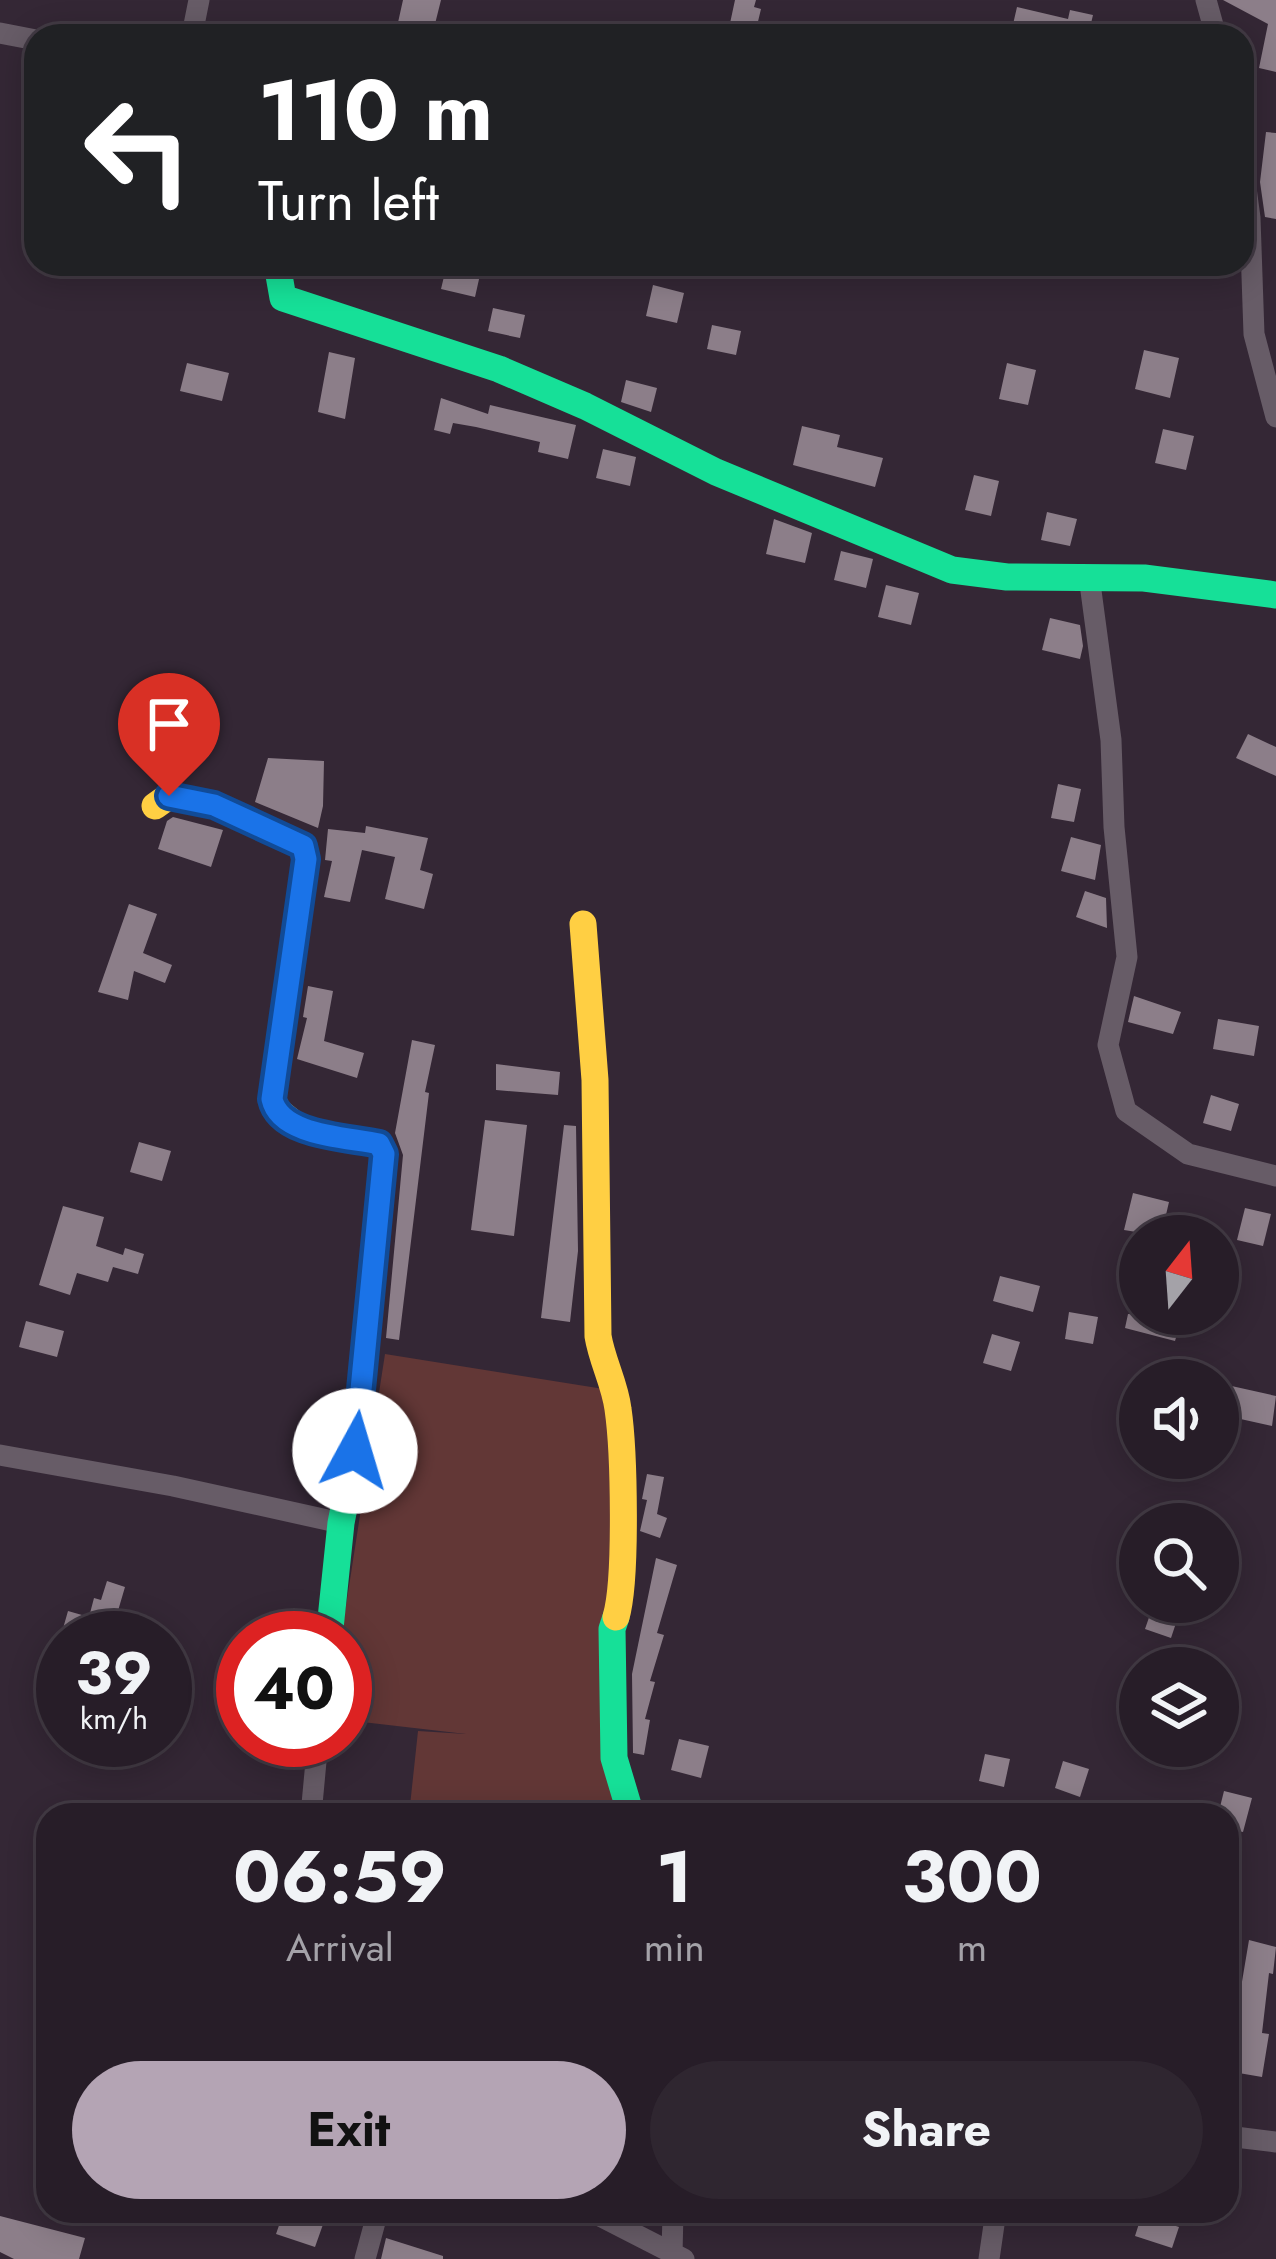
<!DOCTYPE html>
<style>
body{margin:0;font-family:Jost,sans-serif;background:#2f2630;color:#f1f3f6;height:100vh;display:flex;flex-direction:column;font-size:45px;white-space:nowrap}
*{box-sizing:border-box;margin:0}
p{font-size:39px;color:#a4a2a8}
.icon{flex:none;width:66px;height:66px;fill:none;stroke:currentColor;stroke-width:2;stroke-linecap:round;stroke-linejoin:round}
.map{position:relative;flex:1;overflow:hidden}
.drawer{position:absolute;left:36px;top:1803px;width:1203px;height:420px;display:flex;flex-direction:column;background:#271d28;border-radius:36px;box-shadow:0 6px 30px #0003,0 0 0 3px #433b45}
.drawer>*{flex:none}
.hud{position:absolute;left:24px;top:24px;width:1230px;height:252px;border-radius:36px;box-shadow:0 6px 30px #0003,0 0 0 3px #433b45;background:#202124;color:#fff;overflow:hidden}
.needle{width:78px;rotate:17deg}
.tools{position:absolute;left:1119px;top:1215px;display:grid;gap:24px}
.tools a{display:grid;place-items:center;width:120px;height:120px;border-radius:50%;background:#271d28;box-shadow:0 6px 30px #0003,0 0 0 3px #433b45;font-size:60px}
.speed{position:absolute;left:36px;top:1611px;display:flex;gap:24px;font-size:60px;font-weight:700;text-align:center}
.speed>*{display:grid;place-content:center;width:156px;height:156px;border-radius:50%;background:#271d28;box-shadow:0 6px 30px #0003,0 0 0 3px #433b45;line-height:1}
.speed small{font-size:30px;font-weight:400}
.speed .limit{border:18px solid #d22;background:#fff;color:#111}
.pin{position:absolute;display:grid;place-items:center;width:102px;height:102px;color:#fff;margin:-123px -51px;border-radius:50% 50% 50% 0;rotate:-45deg;box-shadow:0 0 12px #0007}
.pin .icon{rotate:45deg}
.me{position:absolute;width:132px;margin:-66px;rotate:6deg;stroke-linejoin:round;filter:drop-shadow(0 0 9px #0008)}
.turn{display:flex;align-items:center;gap:42px;height:252px;padding:0 36px;font-size:54px}
.turn .icon{width:156px;height:156px;stroke-width:2.5}
.turn b{display:block;font-size:84px;line-height:102px}
.eta{display:flex;justify-content:space-evenly;align-items:center;height:204px;text-align:center}
.eta b{font-size:72px;font-weight:700;line-height:84px}
.primary-button{display:flex;gap:24px;margin-top:auto;padding:24px 36px}
.primary-button a{flex:1;height:138px;border-radius:72px;background:#b4a4b4;color:#111;font-size:48px;font-weight:700;line-height:138px;text-align:center}
.primary-button a+a{background:#2f2630;color:#f1f3f6}
.map>svg:first-child{display:block}
.green{fill:#623736}
.building{fill:#8c7e89}
.lines{fill:none;stroke-linecap:round;stroke-linejoin:round}
.street{stroke:#675c67;stroke-width:21}
.fast{stroke:#16e098;stroke-width:27}
.slow{stroke:#ffcf43;stroke-width:27}
.route-casing{stroke:#114b97;stroke-width:30}
.route{stroke:#1a73e8;stroke-width:21}
</style>
<div class="map">
<svg width="1276" height="2259" viewBox="0 0 1276 2259">
<rect width="100%" height="100%" fill="#342735"/>
<!-- green -->
<path class="green" d="M 385,1354 L 610,1390 L 624,1815 L 409,1815 L 418,1731 L 466,1734 L 345,1720 L 345,1638 L 341,1638 Z"/>
<!-- building -->
<path class="building" d="M 403,0 L 441,0 L 432,36 L 395,36 Z
M 735,0 L 756,0 L 754,7 L 761,9 L 755,34 L 729,28 Z
M 1223,0 L 1276,0 L 1276,72 L 1259,68 L 1268,24 Z
M 1017,7 L 1068,19 L 1070,10 L 1093,15 L 1088,36 L 1011,33 Z
M 1266,132 L 1276,133 L 1276,219 L 1265,217 L 1260,182 Z
M 447,264 L 482,266 L 475,297 L 441,289 Z
M 653,285 L 684,293 L 677,323 L 646,316 Z
M 493,308 L 525,315 L 520,338 L 488,331 Z
M 712,325 L 741,331 L 736,355 L 707,349 Z
M 1144,350 L 1179,358 L 1170,398 L 1135,389 Z
M 329,352 L 355,358 L 345,419 L 318,412 Z
M 187,363 L 229,373 L 222,401 L 180,391 Z
M 1007,363 L 1036,370 L 1028,405 L 999,399 Z
M 626,380 L 657,388 L 651,412 L 621,402 Z
M 441,398 L 488,414 L 490,405 L 576,425 L 568,459 L 538,452 L 540,442 L 476,427 L 453,423 L 450,434 L 434,430 Z
M 802,426 L 840,435 L 837,447 L 883,458 L 875,487 L 793,465 Z
M 1163,429 L 1194,436 L 1186,470 L 1155,463 Z
M 603,449 L 636,457 L 630,486 L 596,478 Z
M 974,475 L 999,481 L 991,516 L 965,510 Z
M 1047,512 L 1077,519 L 1070,546 L 1041,540 Z
M 774,519 L 812,533 L 805,563 L 766,554 Z
M 841,551 L 873,559 L 866,588 L 834,580 Z
M 886,585 L 919,593 L 911,625 L 878,617 Z
M 1050,618 L 1080,625 L 1083,646 L 1080,659 L 1042,650 Z
M 1248,734 L 1276,747 L 1276,776 L 1236,758 Z
M 268,758 L 324,761 L 323,806 L 318,828 L 255,802 Z
M 1058,784 L 1081,789 L 1074,822 L 1051,818 Z
M 173,817 L 223,830 L 211,867 L 158,849 L 167,821 Z
M 366,826 L 428,838 L 420,870 L 433,874 L 424,909 L 385,899 L 395,857 L 362,850 L 350,902 L 324,897 L 332,861 L 325,860 L 328,829 L 365,833 Z
M 1071,837 L 1101,845 L 1095,880 L 1061,871 Z
M 1085,891 L 1106,898 L 1107,928 L 1076,917 Z
M 129,904 L 157,914 L 143,953 L 172,965 L 165,983 L 134,971 L 128,1000 L 98,992 Z
M 308,986 L 333,991 L 324,1041 L 364,1053 L 357,1078 L 297,1059 L 307,1018 L 303,1017 Z
M 1134,996 L 1181,1012 L 1173,1034 L 1128,1022 Z
M 1218,1019 L 1259,1026 L 1254,1056 L 1213,1049 Z
M 412,1040 L 435,1045 L 425,1092 L 429,1093 L 399,1340 L 386,1338 L 403,1155 L 395,1133 Z
M 496,1064 L 560,1072 L 558,1095 L 496,1090 Z
M 1211,1095 L 1239,1104 L 1231,1131 L 1203,1123 Z
M 485,1120 L 527,1125 L 514,1236 L 471,1230 Z
M 564,1125 L 576,1126 L 578,1251 L 570,1322 L 541,1318 Z
M 139,1142 L 171,1151 L 162,1181 L 130,1172 Z
M 1133,1193 L 1169,1202 L 1161,1236 L 1124,1230 Z
M 63,1206 L 104,1217 L 96,1246 L 123,1255 L 125,1248 L 144,1254 L 138,1274 L 113,1267 L 108,1282 L 77,1273 L 70,1295 L 39,1285 Z
M 1245,1208 L 1271,1214 L 1263,1246 L 1237,1240 Z
M 1000,1276 L 1040,1286 L 1033,1312 L 993,1301 Z
M 1069,1312 L 1098,1317 L 1093,1344 L 1065,1339 Z
M 1128,1314 L 1182,1317 L 1175,1341 L 1125,1328 Z
M 26,1321 L 64,1331 L 57,1357 L 19,1347 Z
M 992,1334 L 1020,1342 L 1011,1371 L 983,1363 Z
M 1218,1383 L 1276,1396 L 1272,1426 L 1218,1414 Z
M 647,1474 L 664,1477 L 657,1514 L 667,1518 L 660,1538 L 640,1531 L 647,1500 L 642,1499 Z
M 656,1558 L 677,1565 L 657,1633 L 664,1635 L 650,1681 L 655,1682 L 645,1719 L 650,1720 L 644,1755 L 633,1753 L 632,1674 Z
M 107,1581 L 125,1587 L 110,1638 L 82,1638 L 62,1632 L 68,1611 L 89,1617 L 94,1598 L 101,1600 Z
M 1154,1603 L 1180,1611 L 1171,1638 L 1145,1629 Z
M 679,1739 L 709,1746 L 701,1778 L 671,1770 Z
M 985,1754 L 1010,1759 L 1004,1787 L 979,1781 Z
M 1063,1761 L 1089,1769 L 1080,1797 L 1055,1788 Z
M 1224,1791 L 1252,1798 L 1243,1832 L 1227,1829 L 1227,1815 L 1218,1815 Z
M 1249,1940 L 1276,1947 L 1273,1974 L 1269,1973 L 1262,2033 L 1269,2034 L 1262,2077 L 1227,2071 Z
M 284,2211 L 311,2211 L 326,2216 L 315,2247 L 276,2234 Z
M 1143,2211 L 1160,2211 L 1157,2220 L 1179,2227 L 1172,2248 L 1135,2236 Z
M 0,2216 L 85,2238 L 79,2259 L 14,2259 L 0,2252 Z
M 386,2238 L 443,2256 L 443,2259 L 381,2259 Z"/>
<g class="lines">
<!-- street -->
<path class="street" d="M 1206,0 L 1216,36
M 0,33 L 36,40
M 196,36 L 192,35 L 199,0
M 1242,158 L 1250,218 L 1254,334 L 1276,417
M 1089,576 L 1111,740 L 1114,827 L 1127,957 L 1108,1045 L 1126,1111 L 1188,1154 L 1276,1176
M 0,1455 L 173,1486 L 341,1523
M 311,1815 L 318,1740
M 1227,2136 L 1276,2142
M 590,2211 L 684,2259
M 672,2255 L 673,2211
M 365,2259 L 378,2211
M 989,2259 L 996,2211"/>
<!-- fast -->
<path class="fast" d="M 277,264 L 283,298 L 499,369 L 585,406 L 716,472 L 952,570 L 1007,577 L 1144,578 L 1276,595
M 294,1124 L 317,1133 L 379,1144 L 384,1153 L 355,1451 L 341,1523 L 329,1638
M 616,1617 L 612,1629 L 614,1758 L 631,1815"/>
<!-- slow -->
<path class="slow" d="M 155,806 L 169,796 L 214,805 L 303,846 L 306,859 L 272,1099 L 278,1111 L 294,1124
M 583,924 L 595,1080 L 598,1336 C 602,1361 615,1384 618,1409 C 624,1450 627,1580 616,1617"/>
</g>
<g class="lines">
<!-- route casing -->
<g class="route-casing">
<path id="route" d="M 169,796 L 214,805 L 303,846 L 306,859 L 272,1099 C 280,1136 347,1137 379,1144 L 384,1154 L 355,1451"/>
</g>
<!-- route -->
<use href="#route" class="route"/>
</g>
</svg>
<div class="tools">
<a><svg class="needle" viewBox="-14 -14 28 28"><path d="M0-13l5 13h-10z" fill="#e53935"/><path d="M0 13l5-13h-10z" fill="#a4a2a8"/></svg></a>
<a><svg class="icon" aria-label="sound" viewBox="0 0 24 24"><path d="M4 9h4l5-4v14l-5-4H4zM17 9q2 3 0 6"/></svg></a>
<a><svg class="icon" aria-label="search" viewBox="0 0 24 24"><circle cx="10" cy="10" r="6"/><path d="M15 15l6 6"/></svg></a>
<a><svg class="icon" aria-label="layers" viewBox="0 0 24 24"><path d="M12 4l9 5-9 5-9-5zM3 14l9 5 9-5"/></svg></a>
</div>
<div class="speed"><div>39<small>km/h</small></div><div class="limit">40</div></div>
<div class="pin" style="left:169px;top:796px;background:#d93025"><svg class="icon" aria-label="arrive" viewBox="0 0 24 24"><path d="M6 21V4h12l-3 4 3 4H6"/></svg></div>
<svg class="me" style="left:355px;top:1451px" viewBox="-20 -20 40 40"><circle r="19" fill="#fff"/><path d="M0-13L10 11 0 6-10 11z" fill="#1a73e8"/></svg>
<div class="hud">
<div class="turn"><svg class="icon" aria-label="left" viewBox="0 0 24 24"><path d="M17 20v-9H6M10 6l-5 5 5 5"/></svg><div><b>110 m</b>Turn left</div></div>
</div>
<section class="drawer">
<div class="eta">
<div><b>06:59</b><p>Arrival</p></div>
<div><b>1</b><p>min</p></div>
<div><b>300</b><p>m</p></div>
</div>
<div class="primary-button"><a>Exit</a><a>Share</a></div>
</section>
</div>
